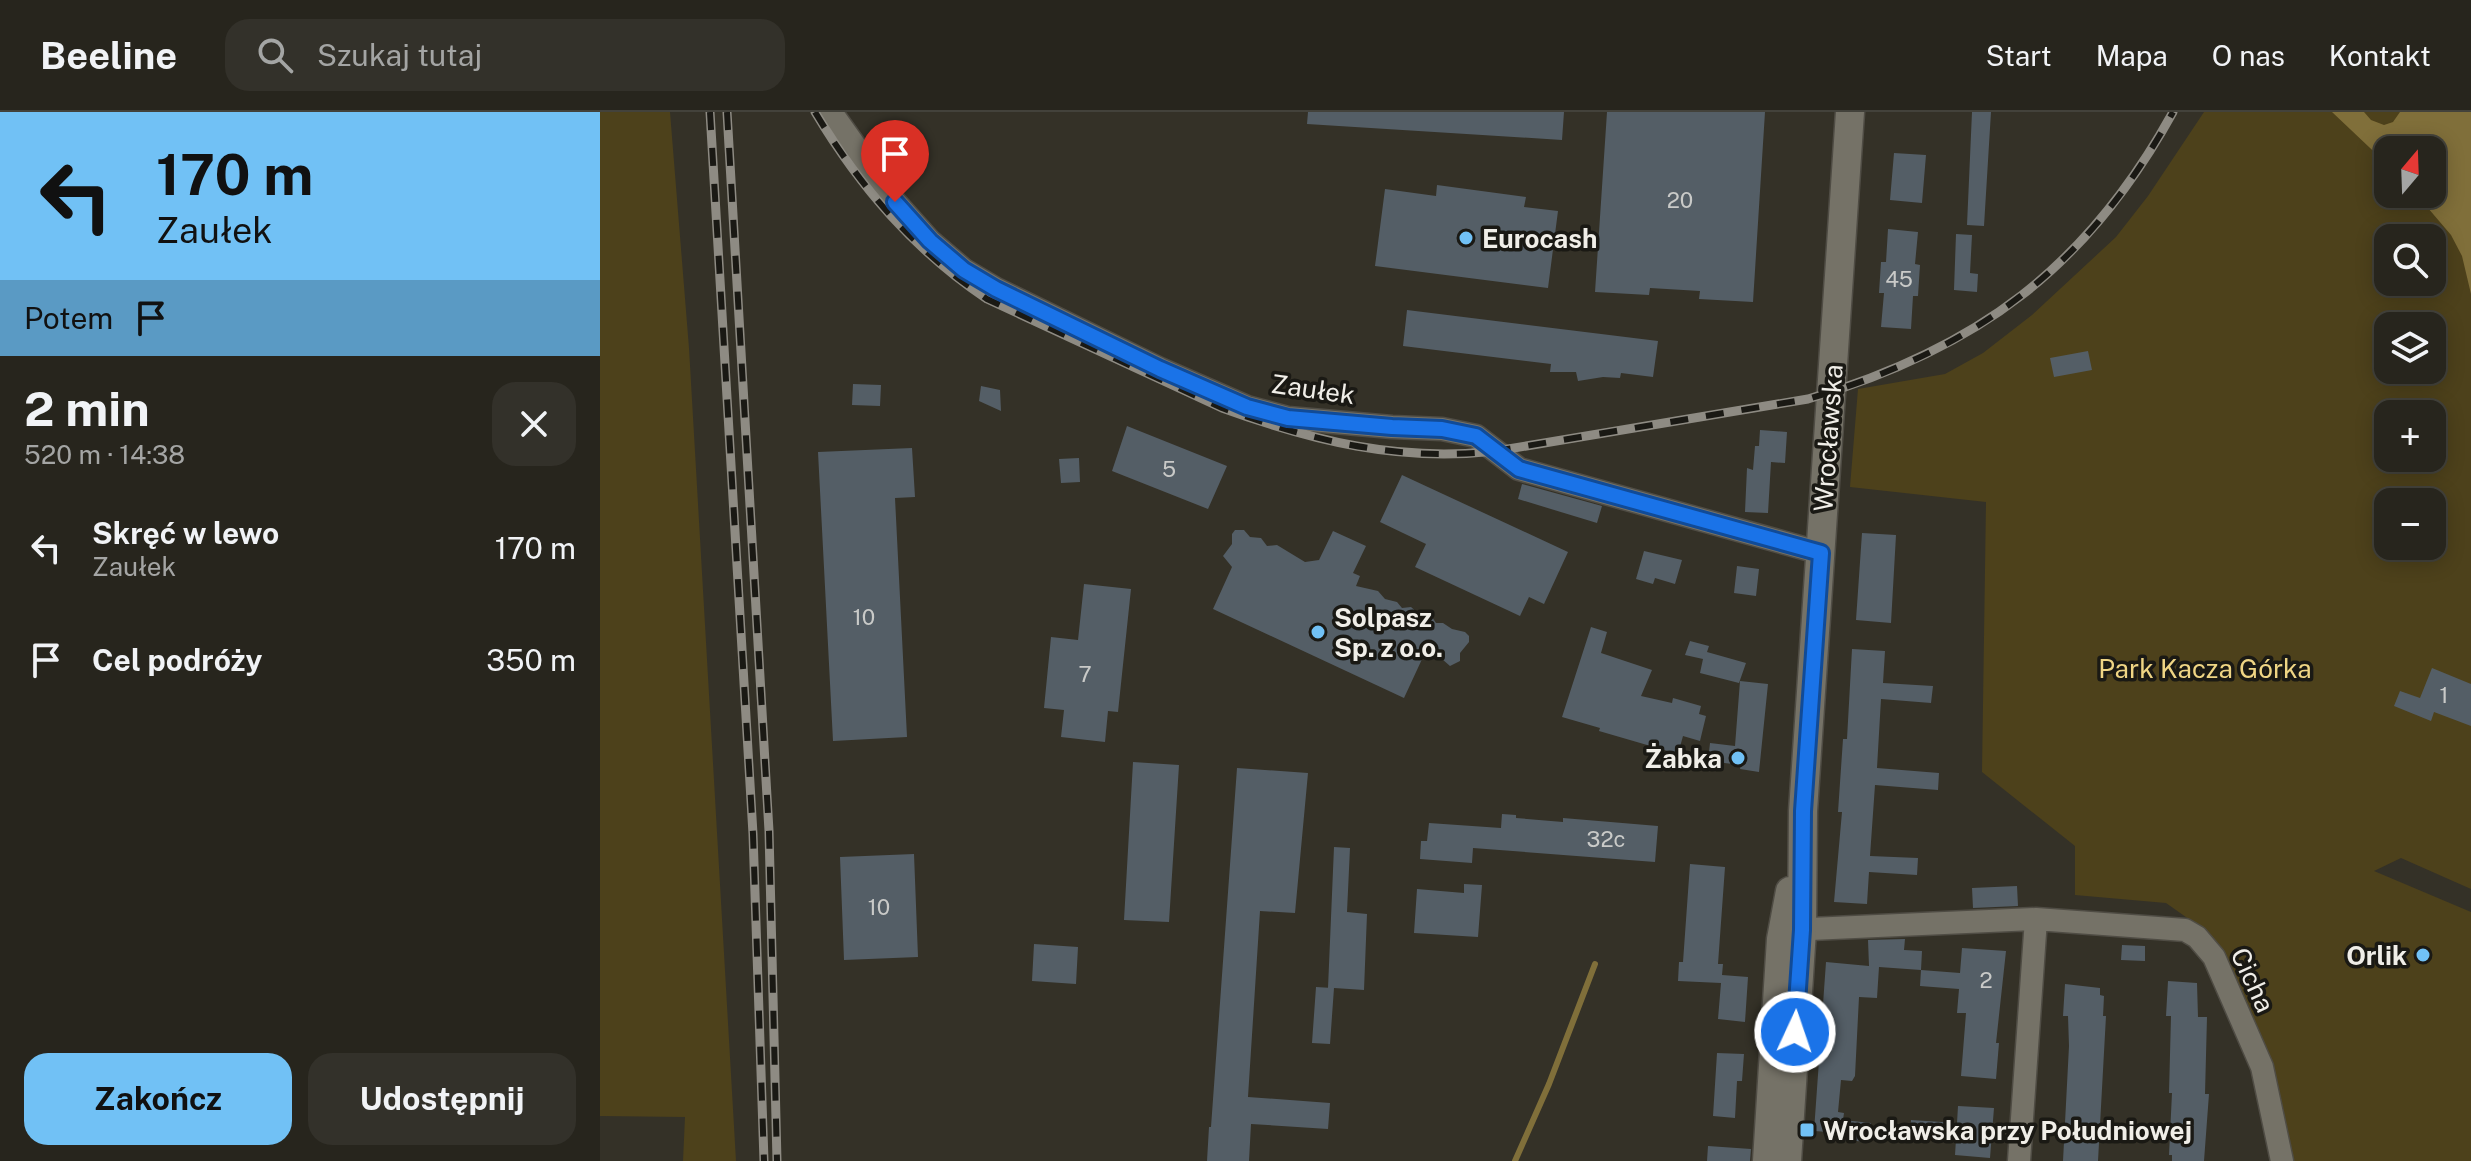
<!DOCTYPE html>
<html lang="pl">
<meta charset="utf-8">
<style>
body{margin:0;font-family:"Public Sans",sans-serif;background:#33312a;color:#f1f3f6;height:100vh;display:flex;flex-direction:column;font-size:30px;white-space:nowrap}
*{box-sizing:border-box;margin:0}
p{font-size:26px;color:#a4a5a4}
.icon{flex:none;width:44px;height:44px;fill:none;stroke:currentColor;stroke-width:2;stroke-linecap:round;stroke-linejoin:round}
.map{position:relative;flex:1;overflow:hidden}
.sheet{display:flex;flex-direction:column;background:#27251d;width:600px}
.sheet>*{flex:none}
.banner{background:#71c1f5;color:#111;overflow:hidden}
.needle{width:52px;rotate:19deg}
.fabs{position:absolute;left:1774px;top:24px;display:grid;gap:16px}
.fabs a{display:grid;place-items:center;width:72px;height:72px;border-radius:16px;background:#27251d;box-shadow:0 4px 20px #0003,0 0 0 2px #43423b;font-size:40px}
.pin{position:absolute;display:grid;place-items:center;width:68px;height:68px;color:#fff;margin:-82px -34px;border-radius:50% 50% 50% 0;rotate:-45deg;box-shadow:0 0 8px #0007}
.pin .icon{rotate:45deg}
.me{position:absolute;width:88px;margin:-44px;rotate:3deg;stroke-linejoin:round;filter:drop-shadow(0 0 6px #0008)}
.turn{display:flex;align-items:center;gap:28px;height:168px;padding:0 24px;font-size:36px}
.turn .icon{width:104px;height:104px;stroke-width:2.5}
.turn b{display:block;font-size:56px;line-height:68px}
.then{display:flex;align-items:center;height:76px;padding:0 24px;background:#0003;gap:16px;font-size:30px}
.round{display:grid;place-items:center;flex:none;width:84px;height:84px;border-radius:24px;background:#33312a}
.headline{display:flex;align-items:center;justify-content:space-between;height:136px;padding:0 24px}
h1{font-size:48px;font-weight:700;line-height:60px}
.button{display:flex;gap:16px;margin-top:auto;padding:16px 24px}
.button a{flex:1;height:92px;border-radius:24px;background:#71c1f5;color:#111;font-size:32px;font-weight:700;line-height:92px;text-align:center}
.button a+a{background:#33312a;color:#f1f3f6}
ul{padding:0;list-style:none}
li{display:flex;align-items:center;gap:24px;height:112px;padding:0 24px}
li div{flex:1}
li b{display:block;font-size:30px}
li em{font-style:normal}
header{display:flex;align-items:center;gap:48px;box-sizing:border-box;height:112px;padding:0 40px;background:#27251d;border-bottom:2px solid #43423b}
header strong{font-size:38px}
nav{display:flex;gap:44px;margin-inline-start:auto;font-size:28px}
.search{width:560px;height:72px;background:#33312a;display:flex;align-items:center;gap:20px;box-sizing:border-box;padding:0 28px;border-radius:24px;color:#a4a5a4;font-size:30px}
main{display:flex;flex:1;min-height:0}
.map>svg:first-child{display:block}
.green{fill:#4d411b;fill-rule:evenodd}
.water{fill:#806f3a}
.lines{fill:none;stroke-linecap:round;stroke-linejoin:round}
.stream{stroke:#806f3a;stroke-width:6}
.building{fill:#545e66}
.minor-casing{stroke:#4f4c44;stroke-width:25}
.tertiary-casing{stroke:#4f4c44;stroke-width:31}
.minor{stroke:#757267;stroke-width:22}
.tertiary{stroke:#757267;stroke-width:28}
.rail-casing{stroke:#8e8b83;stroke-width:9}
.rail{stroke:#1a1914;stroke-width:6;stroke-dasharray:18;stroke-linecap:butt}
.route-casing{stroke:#114b97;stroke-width:20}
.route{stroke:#1a73e8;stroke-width:14}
.poi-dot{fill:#71c1f5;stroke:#1a1914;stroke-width:3}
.labels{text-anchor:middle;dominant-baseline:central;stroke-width:7;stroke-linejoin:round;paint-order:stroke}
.number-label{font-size:22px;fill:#c9cac8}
.poi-label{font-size:26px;font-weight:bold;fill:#f0eee8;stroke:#1a1914;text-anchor:start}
.street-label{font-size:26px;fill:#f0eee8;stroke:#1a1914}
.park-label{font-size:26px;fill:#efd584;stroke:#1a1914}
</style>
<header>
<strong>Beeline</strong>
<div class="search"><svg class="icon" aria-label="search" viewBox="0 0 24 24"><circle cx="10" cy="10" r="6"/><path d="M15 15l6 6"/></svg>Szukaj tutaj</div>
<nav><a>Start</a><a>Mapa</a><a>O nas</a><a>Kontakt</a></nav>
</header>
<main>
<section class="sheet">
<div class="banner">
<div class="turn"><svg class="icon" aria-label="left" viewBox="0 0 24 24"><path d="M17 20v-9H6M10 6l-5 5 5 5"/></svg><div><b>170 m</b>Zaułek</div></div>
<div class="then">Potem<svg class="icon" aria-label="arrive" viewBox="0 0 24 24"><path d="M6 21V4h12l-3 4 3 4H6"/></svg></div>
</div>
<div class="headline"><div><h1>2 min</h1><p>520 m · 14:38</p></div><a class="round"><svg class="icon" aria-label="close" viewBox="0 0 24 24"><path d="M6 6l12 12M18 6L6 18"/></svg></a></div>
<ul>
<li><svg class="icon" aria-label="left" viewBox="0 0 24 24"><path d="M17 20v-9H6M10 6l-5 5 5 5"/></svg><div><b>Skręć w lewo</b><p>Zaułek</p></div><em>170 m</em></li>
<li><svg class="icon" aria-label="arrive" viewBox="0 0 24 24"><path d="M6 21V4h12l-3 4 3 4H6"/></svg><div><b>Cel podróży</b></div><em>350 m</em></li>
</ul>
<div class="button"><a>Zakończ</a><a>Udostępnij</a></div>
</section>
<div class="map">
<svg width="1871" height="1049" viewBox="0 0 1871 1049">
<rect width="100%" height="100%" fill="#343127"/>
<!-- green -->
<path class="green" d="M 0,0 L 70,0 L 89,236 L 136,1049 L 83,1049 L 85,1005 L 0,1004 Z
M 1604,0 L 1871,0 L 1871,777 L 1801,746 L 1774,759 L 1871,800 L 1871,1049 L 1679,1049 L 1671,955 L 1610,822 L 1566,791 L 1475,783 L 1475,734 L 1382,660 L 1386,390 L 1250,375 L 1258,277 L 1345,262 L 1383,241 L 1432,203 L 1516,125 L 1548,84 ZM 1788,38 L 1832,38 L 1832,82 L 1788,82 ZM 1788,126 L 1832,126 L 1832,170 L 1788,170 ZM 1788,214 L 1832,214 L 1832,258 L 1788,258 ZM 1788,302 L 1832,302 L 1832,346 L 1788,346 ZM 1788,390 L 1832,390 L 1832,434 L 1788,434 Z"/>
<!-- water -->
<path class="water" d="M 1732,0 L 1764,0 L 1771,8 L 1784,13 L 1793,10 L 1800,0 L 1871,0 L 1871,182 L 1862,144 L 1851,123 L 1816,82 L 1832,82 L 1832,38 L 1788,38 L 1788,53 Z"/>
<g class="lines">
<!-- stream -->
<path class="stream" d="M 915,1049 L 949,972 L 995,852"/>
</g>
<!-- building -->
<path class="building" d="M 708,0 L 964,0 L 962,28 L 707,12 Z
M 1007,0 L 1165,0 L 1153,190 L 1099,187 L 1100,179 L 1050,176 L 1049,183 L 995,180 Z
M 1372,0 L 1391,0 L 1384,114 L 1367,113 Z
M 1294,41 L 1326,43 L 1322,91 L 1290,88 Z
M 837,73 L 926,85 L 924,95 L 958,99 L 948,176 L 775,154 L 785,77 L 836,84 Z
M 1288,117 L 1318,120 L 1315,152 L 1320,153 L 1318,184 L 1313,184 L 1311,217 L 1281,215 L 1284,181 L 1279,181 L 1281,150 L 1286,150 Z
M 1356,122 L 1372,123 L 1370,161 L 1378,162 L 1377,180 L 1354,178 Z
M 807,198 L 1058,229 L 1053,265 L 1021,261 L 1020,266 L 1003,265 L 978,269 L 976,260 L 950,260 L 951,252 L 803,234 Z
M 1488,239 L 1492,258 L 1454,265 L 1450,246 Z
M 253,272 L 281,273 L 280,294 L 252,293 Z
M 381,274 L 400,278 L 401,299 L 379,289 Z
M 527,314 L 627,354 L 608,397 L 512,359 Z
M 1160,318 L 1187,320 L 1185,351 L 1171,350 L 1168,401 L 1145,400 L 1147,356 L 1153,358 L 1155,334 L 1159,334 Z
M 312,336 L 315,385 L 295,386 L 307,625 L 233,629 L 218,340 Z
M 479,346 L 480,370 L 461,371 L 459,347 Z
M 802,363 L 968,440 L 944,492 L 929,485 L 920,504 L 815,455 L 826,432 L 780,410 Z
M 922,372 L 1002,394 L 997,411 L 918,387 Z
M 635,418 L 644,418 L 650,425 L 661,426 L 667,434 L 677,433 L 705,450 L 719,448 L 733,419 L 766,434 L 753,461 L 760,464 L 756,474 L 778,479 L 785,487 L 797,490 L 802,496 L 811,495 L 819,502 L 832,505 L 836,511 L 843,511 L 852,517 L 865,520 L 869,524 L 869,530 L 860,541 L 860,549 L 850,554 L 842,547 L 823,545 L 804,586 L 613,497 L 632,455 L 623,444 L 632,432 L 632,422 Z
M 1262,421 L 1296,423 L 1291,511 L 1256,508 Z
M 1044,439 L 1082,448 L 1075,472 L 1055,466 L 1053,472 L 1036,467 Z
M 1137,454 L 1159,457 L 1156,484 L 1134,481 Z
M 484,472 L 531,477 L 518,600 L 508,599 L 505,630 L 461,625 L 464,598 L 444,596 L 451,525 L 478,528 Z
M 991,515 L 1007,520 L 1001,541 L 1052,558 L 1041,584 L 1072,591 L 1073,586 L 1101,594 L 1099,602 L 1106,604 L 1100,629 L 1083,624 L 1078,642 L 999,619 L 1000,616 L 962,605 Z
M 1090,529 L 1109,534 L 1107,540 L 1146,551 L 1139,571 L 1100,561 L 1103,547 L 1085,543 Z
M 1252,537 L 1285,539 L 1283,571 L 1333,574 L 1331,591 L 1281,587 L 1277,656 L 1339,661 L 1338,678 L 1275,673 L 1270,744 L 1318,746 L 1317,763 L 1269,760 L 1267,792 L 1234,790 L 1242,700 L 1238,700 L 1243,627 L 1247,627 Z
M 1832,556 L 1871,572 L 1871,614 L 1834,600 L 1831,609 L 1794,594 L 1800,579 L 1820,586 Z
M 1140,569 L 1168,572 L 1159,660 L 1140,657 L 1141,653 L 1108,649 L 1110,631 L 1135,634 Z
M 533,650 L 579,653 L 569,810 L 524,808 Z
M 637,656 L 708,661 L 695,801 L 660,799 L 648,985 L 730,991 L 728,1017 L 651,1012 L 649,1049 L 607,1049 L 609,1015 L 611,1015 Z
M 902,702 L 916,703 L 916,706 L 963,710 L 963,706 L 1058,714 L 1055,750 L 873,736 L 872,751 L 820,747 L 821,729 L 827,729 L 829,711 L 901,716 Z
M 734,735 L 750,736 L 747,800 L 767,802 L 764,878 L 734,876 L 730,932 L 712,931 L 716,875 L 732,876 L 728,876 Z
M 314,742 L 318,845 L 244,848 L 240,745 Z
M 1090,752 L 1125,755 L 1118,852 L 1123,852 L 1122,863 L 1148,865 L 1145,910 L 1118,907 L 1121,871 L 1078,869 L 1079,850 L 1083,850 Z
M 864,772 L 882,773 L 878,825 L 814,821 L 817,777 L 864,781 Z
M 1417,774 L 1418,794 L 1373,796 L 1372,776 Z
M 1305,827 L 1304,838 L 1322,839 L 1321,858 L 1279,855 L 1277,886 L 1259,885 L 1255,964 L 1252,969 L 1241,968 L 1238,1000 L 1244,1001 L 1243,1008 L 1271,1011 L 1270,1030 L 1242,1028 L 1243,1021 L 1214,1019 L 1226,850 L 1269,854 L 1268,828 Z
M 434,832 L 478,835 L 476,872 L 432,869 Z
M 1522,833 L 1545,834 L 1545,849 L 1521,848 Z
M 1362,836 L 1406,839 L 1396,931 L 1399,931 L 1396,967 L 1361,964 L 1366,901 L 1357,901 L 1359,877 L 1320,874 L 1321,858 L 1360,861 Z
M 1568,869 L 1597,871 L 1598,905 L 1607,905 L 1605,982 L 1609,982 L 1604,1049 L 1572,1049 L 1572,1043 L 1569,1043 L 1572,981 L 1569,981 L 1571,904 L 1566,904 Z
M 1465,872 L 1500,876 L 1500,883 L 1504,884 L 1503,904 L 1506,904 L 1498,1049 L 1463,1049 L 1469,934 L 1468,904 L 1463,904 Z
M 1117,941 L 1144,942 L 1142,969 L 1137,969 L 1135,1006 L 1113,1004 Z
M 1358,994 L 1394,996 L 1390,1046 L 1355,1043 L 1356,1027 L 1310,1023 L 1311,1008 L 1357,1011 Z
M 1108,1034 L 1151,1037 L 1150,1049 L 1107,1049 Z"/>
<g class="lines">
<!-- minor casing -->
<g class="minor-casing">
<path id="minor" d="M 231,0 L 295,90 L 330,129 L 364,158 L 396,177 L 560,257 L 647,295 L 688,306 L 792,315 L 842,317 L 876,324 L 919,357 L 1221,441
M 1188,818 L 1436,807 L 1585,818 L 1597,825 L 1614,845 L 1662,955 L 1682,1049
M 1419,1049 L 1436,807"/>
</g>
<!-- tertiary casing -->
<g class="tertiary-casing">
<path id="tertiary" d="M 1167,1049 L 1181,827 L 1190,779
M 1187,1049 L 1202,818 L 1203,699 L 1250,0"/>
</g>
<!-- minor -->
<use href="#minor" class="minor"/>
<!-- tertiary -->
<use href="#tertiary" class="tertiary"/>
<!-- rail casing -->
<g class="rail-casing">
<path id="rail" d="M 110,0 L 153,722 L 164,1049
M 127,0 L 169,719 L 177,1049
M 215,0 C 260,75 314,138 387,187 L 622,296 C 713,329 798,350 896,339 L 1208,287 C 1377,237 1487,156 1573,0"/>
</g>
<!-- rail -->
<use href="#rail" class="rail"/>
</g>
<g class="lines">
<!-- route casing -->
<g class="route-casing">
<path id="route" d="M 295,90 L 330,129 L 364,158 L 396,177 L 560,257 L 647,295 L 688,306 L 792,315 L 842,317 L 876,324 L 919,357 L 1221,441 L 1203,699 L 1202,818 L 1195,920"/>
</g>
<!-- route -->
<use href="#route" class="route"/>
</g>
<!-- markers -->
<g class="poi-dot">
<circle cx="866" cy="126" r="8"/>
<circle cx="718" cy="520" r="8"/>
<circle cx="1138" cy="646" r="8"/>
<circle cx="1823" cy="843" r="8"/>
<rect x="1199" y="1010" width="16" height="16" rx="4"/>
</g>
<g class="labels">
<!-- number labels -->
<g class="number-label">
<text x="1080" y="88">20</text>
<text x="1299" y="167">45</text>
<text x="569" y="357">5</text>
<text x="264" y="505">10</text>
<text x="485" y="562">7</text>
<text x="1844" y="583">1</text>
<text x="1006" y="727">32c</text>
<text x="279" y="795">10</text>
<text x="1386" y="868">2</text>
</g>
<!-- poi labels -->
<g class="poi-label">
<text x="882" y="126">Eurocash</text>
<text x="734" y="505">Solpasz<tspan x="734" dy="30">Sp. z o.o.</tspan></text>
<text x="1122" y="646" text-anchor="end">Żabka</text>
<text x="1807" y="843" text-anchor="end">Orlik</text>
<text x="1223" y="1018">Wrocławska przy Południowej</text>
</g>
<!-- street labels -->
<g class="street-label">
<text transform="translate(713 277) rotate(8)">Zaułek</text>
<text transform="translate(1228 326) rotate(-86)">Wrocławska</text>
<text transform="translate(1653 868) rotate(65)">Cicha</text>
</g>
<!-- park labels -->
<g class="park-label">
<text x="1605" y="556">Park Kacza Górka</text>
</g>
</g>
</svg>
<div class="fabs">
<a><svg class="needle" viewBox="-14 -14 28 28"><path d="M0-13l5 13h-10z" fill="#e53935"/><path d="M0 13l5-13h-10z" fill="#a4a5a4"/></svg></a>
<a><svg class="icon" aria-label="search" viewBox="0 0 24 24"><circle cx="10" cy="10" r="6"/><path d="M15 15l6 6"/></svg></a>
<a><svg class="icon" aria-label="layers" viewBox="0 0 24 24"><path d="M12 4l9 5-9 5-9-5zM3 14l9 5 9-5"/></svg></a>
<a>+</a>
<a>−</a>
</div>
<div class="pin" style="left:295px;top:90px;background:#d93025"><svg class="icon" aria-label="arrive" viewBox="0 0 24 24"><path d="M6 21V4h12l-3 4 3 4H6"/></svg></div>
<svg class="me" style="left:1195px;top:920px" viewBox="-20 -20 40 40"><circle r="17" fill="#1a73e8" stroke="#fff" stroke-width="3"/><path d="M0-11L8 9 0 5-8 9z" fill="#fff"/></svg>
</div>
</main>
